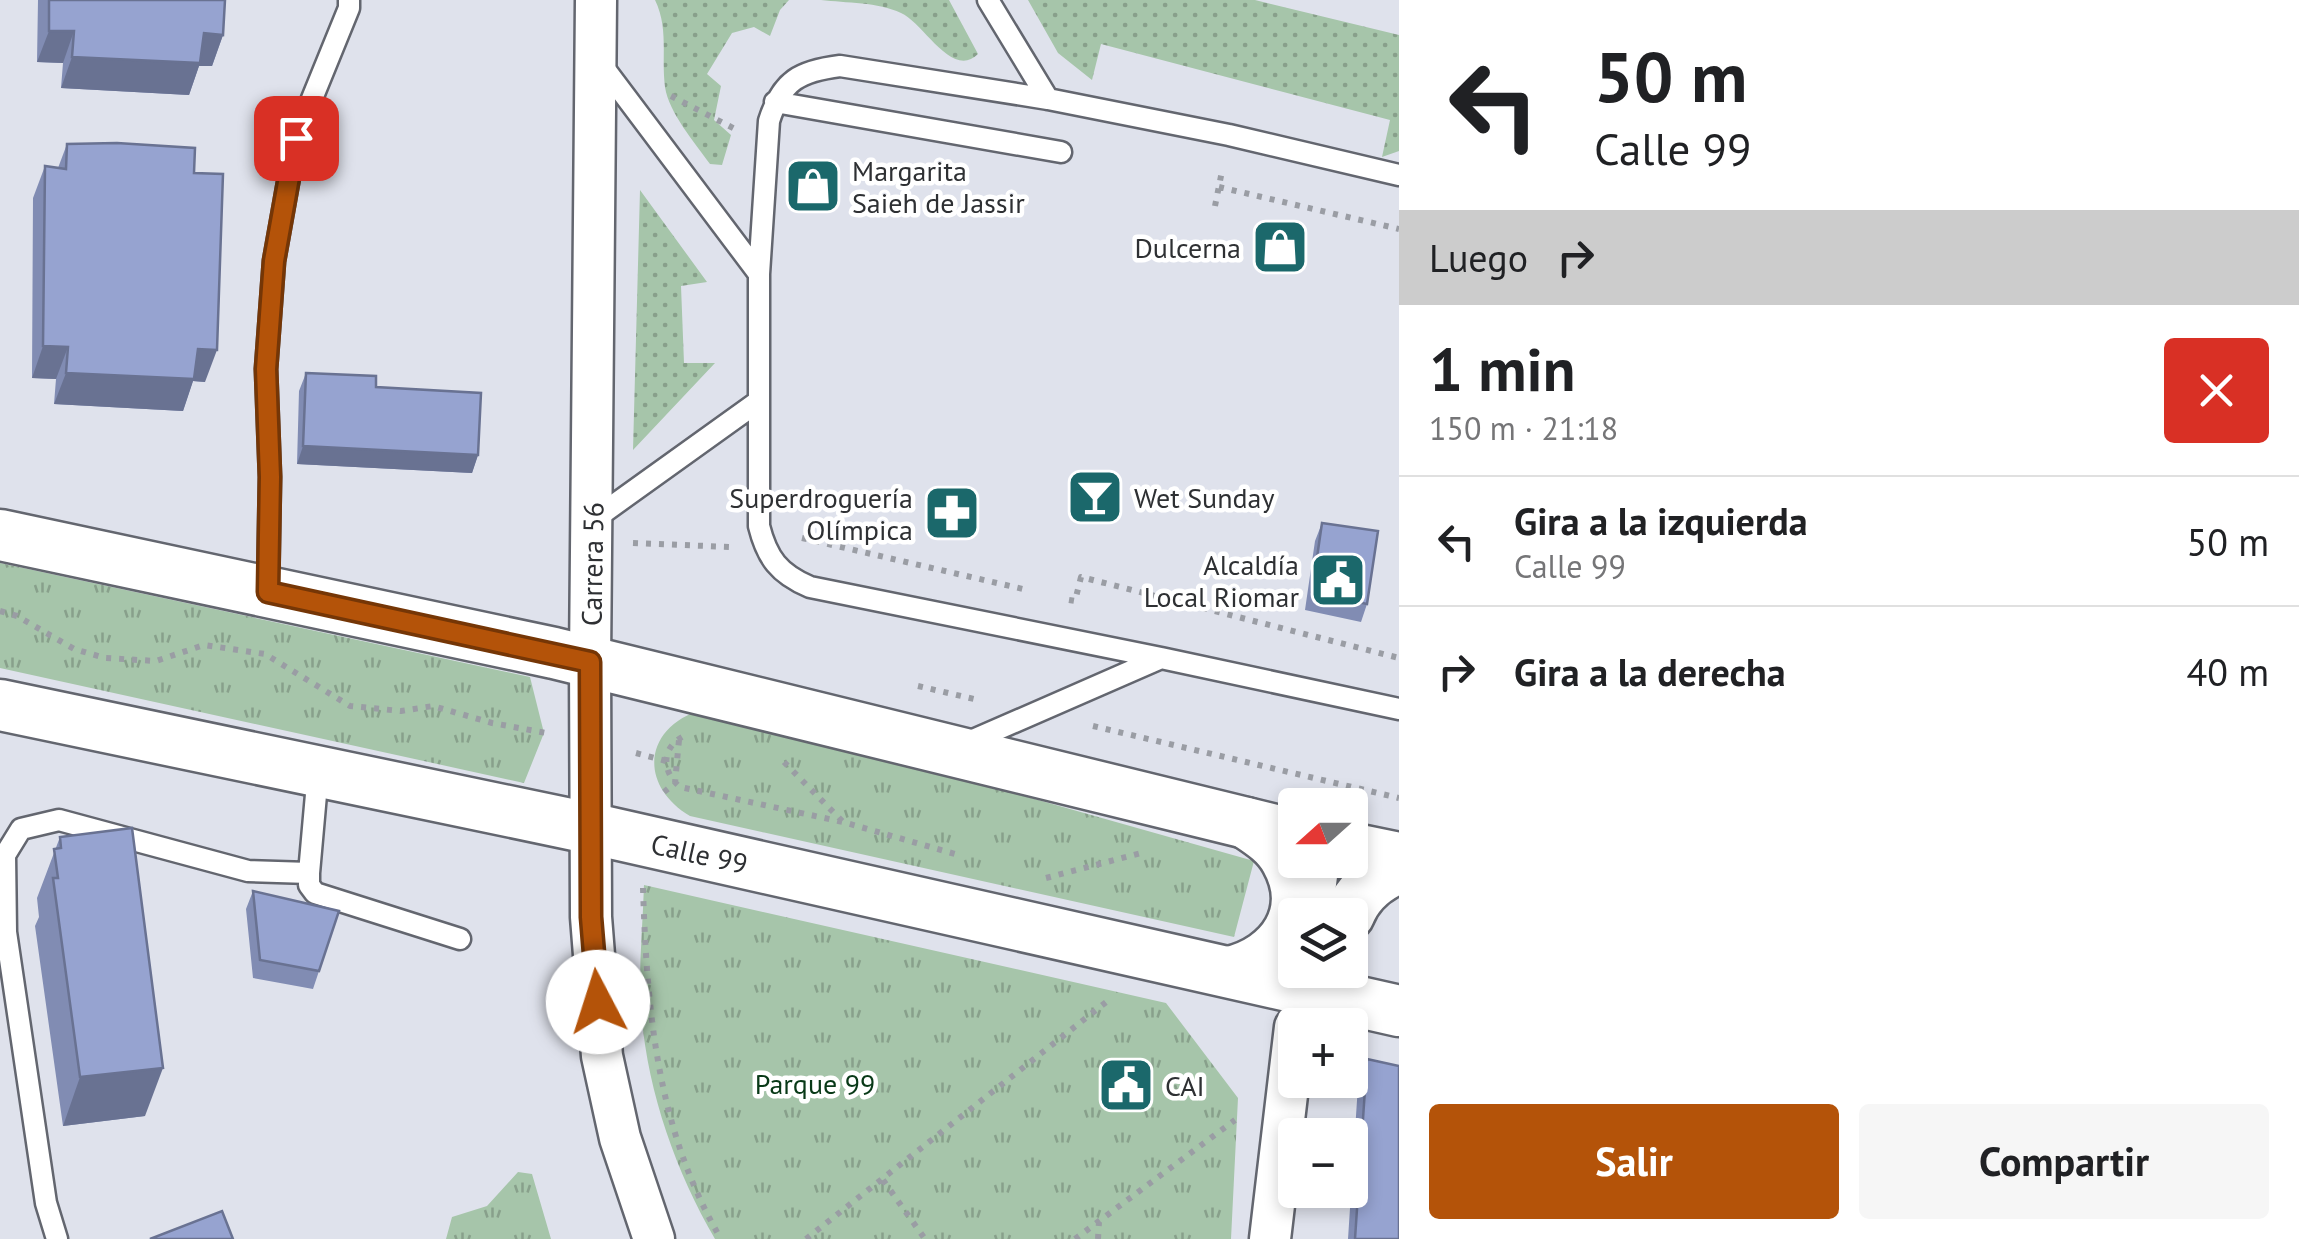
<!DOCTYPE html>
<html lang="es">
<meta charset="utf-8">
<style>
body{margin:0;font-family:"PT Sans",sans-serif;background:#f6f6f6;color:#202124;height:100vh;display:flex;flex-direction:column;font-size:38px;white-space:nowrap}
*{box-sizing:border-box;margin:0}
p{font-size:32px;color:#757577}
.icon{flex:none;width:55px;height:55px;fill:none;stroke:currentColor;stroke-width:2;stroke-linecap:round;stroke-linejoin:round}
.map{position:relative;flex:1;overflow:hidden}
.sheet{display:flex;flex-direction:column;background:#fff;width:900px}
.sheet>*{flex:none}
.top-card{background:#fff;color:#202124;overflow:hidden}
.needle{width:65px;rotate:249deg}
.buttons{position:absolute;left:1278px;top:788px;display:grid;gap:20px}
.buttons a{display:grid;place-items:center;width:90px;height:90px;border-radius:10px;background:#fff;box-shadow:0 5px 15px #0003;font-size:50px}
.pin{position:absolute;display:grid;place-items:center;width:85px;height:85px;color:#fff;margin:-42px;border-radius:20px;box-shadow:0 5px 15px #0006}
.me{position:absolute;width:110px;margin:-55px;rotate:355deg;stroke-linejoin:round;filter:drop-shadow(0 0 8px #0008)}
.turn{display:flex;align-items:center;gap:35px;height:210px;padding:0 30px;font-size:45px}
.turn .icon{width:130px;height:130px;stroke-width:2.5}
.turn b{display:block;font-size:70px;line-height:85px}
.then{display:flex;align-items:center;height:95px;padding:0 30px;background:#0003;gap:20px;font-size:38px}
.round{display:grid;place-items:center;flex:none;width:105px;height:105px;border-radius:10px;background:#f6f6f6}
.overview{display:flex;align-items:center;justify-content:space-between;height:170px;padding:0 30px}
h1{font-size:60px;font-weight:800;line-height:75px}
.primary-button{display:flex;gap:20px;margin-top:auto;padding:20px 30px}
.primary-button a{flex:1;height:115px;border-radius:10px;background:#b45309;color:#fff;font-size:40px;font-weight:800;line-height:115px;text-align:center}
.primary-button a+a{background:#f6f6f6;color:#202124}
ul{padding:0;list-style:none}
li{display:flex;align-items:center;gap:30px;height:130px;padding:0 30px;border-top:2px solid #e0e0e0}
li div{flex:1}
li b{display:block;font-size:38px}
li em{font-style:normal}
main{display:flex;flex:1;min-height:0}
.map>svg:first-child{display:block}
.grass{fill:url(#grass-dots)}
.park{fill:url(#park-tufts)}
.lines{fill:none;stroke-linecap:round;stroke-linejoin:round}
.service-casing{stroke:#63666f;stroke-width:25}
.minor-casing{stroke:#63666f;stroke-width:45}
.tertiary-casing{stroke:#63666f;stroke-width:55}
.path{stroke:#9a9da4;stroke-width:6;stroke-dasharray:5 8;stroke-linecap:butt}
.service{stroke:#fff;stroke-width:20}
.minor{stroke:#fff;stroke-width:40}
.tertiary{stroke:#fff;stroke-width:50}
.wall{fill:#818cb3}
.shaded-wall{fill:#697292}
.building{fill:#96a3d0;stroke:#697292;stroke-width:2.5}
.route-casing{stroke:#753606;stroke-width:25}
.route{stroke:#b45309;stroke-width:18}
.labels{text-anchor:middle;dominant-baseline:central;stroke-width:9;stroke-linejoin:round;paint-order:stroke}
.poi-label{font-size:28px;fill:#2e3033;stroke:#fff;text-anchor:start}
.street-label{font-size:28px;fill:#2e3033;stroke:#fff}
.park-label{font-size:28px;fill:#083917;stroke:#fff}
</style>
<main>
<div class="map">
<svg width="1399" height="1239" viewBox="0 0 1399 1239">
<defs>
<pattern id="grass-dots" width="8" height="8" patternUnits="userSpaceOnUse" patternTransform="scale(2.5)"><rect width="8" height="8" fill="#a6c5aa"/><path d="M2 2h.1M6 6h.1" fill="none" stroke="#88a08b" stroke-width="1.8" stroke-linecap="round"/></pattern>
<pattern id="park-tufts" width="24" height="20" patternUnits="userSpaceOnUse" patternTransform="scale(2.5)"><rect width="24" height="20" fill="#a6c5aa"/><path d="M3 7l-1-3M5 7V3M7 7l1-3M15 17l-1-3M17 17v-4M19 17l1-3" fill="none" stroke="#88a08b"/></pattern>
</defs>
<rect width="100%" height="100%" fill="#dfe2ec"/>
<!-- grass -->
<path class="grass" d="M 655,0 L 789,0 L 780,10 L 770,36 L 754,27 L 732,33 L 707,74 L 721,86 L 714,120 L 731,135 L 722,165 L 710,164 C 695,143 669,113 665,87 C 661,57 669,29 655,0 Z
M 821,0 L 949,0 L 978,54 C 952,80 923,22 901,13 C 878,2 846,3 821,0 Z
M 1028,0 L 1255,0 L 1399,35 L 1399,151 L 1382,157 L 1390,120 L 1101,44 L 1092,80 L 1058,53 Z
M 640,190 L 707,282 L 681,286 L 684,363 L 715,363 L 633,450 Z"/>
<!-- park -->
<path class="park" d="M 0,563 L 530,677 L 544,733 L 524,783 L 0,668 Z
M 704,709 L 723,711 L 1254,861 L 1234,937 L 690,816 C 637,784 644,726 704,709 Z
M 644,885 L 1166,1003 L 1238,1098 L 1231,1239 L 715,1239 C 671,1163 641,1073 640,984 C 640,951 643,918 644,885 Z
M 518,1172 L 532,1174 L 551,1239 L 446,1239 L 452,1217 L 487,1206 Z"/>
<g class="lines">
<!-- service casing -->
<g class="service-casing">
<path id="service" d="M 988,0 L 1048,99
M 601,64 L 759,274
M 775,102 L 1061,152
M 593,520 L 759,401
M 268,590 L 270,477 L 266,369 L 274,261 L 296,138 L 349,8 L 349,0
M 1161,658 L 810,587 C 779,574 767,558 759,526 L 759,274 L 769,121 C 782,80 800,71 840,66 L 1048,99 L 1229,135 L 1399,175
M 964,744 L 1161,658 L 1399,709
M 318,772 L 309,873 L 309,885 L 315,893 L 460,939
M 57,1239 L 46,1203 L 6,932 L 5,855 L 21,829 L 59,820 L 248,871 L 309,873"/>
</g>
<!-- minor casing -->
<g class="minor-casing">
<path id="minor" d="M 596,0 L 590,662 L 591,917 L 602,1056 L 620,1138 L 654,1239
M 1312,915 L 1319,860
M 1270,1239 L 1295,1027"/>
</g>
<!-- tertiary casing -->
<g class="tertiary-casing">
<g id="tertiary">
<path d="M 0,535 L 554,653 L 1295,835"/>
<path id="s1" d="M 0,705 L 589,828 L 1399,1011"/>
<path d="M 1350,848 L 1399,858"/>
<path d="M 1349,915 C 1358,892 1376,877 1399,868"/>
<path d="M 1229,972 C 1282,960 1315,912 1286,860 C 1277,843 1261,833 1246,823"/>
</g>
</g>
<!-- path -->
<path class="path" d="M 671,96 L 735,129
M 1219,187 L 1399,229
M 1215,206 L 1222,171
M 802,538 L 1023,589
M 633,543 L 731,547
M 1069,600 L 1075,601 L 1081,577 L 1399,658
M 0,611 L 17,616 L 74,649 L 105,658 L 156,661 L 204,645 L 265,654 L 350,706 L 401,711 L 433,706 L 492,723 L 546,733
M 918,686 L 974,699
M 1093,726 L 1399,798
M 682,737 C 661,749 662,772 680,787 L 843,822 L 962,856
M 636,753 L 666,761
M 784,762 L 843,822
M 664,792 L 675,783 L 679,740
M 1046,878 L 1145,852
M 643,888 C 647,1012 657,1130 721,1239
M 883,1180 L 925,1239
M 806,1239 L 1110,999
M 1075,1239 L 1235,1120
M 1098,1239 L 1099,1222"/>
<!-- service -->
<use href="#service" class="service"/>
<!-- minor -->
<use href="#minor" class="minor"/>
<!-- tertiary -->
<use href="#tertiary" class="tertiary"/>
</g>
<!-- wall -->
<path class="wall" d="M 38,0 L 225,0 L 223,35 L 212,66 L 199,66 L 189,95 L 61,88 L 63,63 L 37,62 Z
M 67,144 L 194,173 L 205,382 L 193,381 L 183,411 L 54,404 L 56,379 L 32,378 L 33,198 L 45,166 L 58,168 Z
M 306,373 L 376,387 L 478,455 L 472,473 L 297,464 L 299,391 Z
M 1322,523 L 1367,604 L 1361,622 L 1305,610 L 1315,541 Z
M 60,837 L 145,1116 L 63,1126 L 35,926 L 39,917 L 37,898 Z
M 253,891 L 339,911 L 313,989 L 253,978 L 246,909 Z
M 1367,1059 L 1399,1239 L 1348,1239 L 1358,1085 Z"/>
<!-- shaded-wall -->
<path class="shaded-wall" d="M 49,31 L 74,31 L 63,63 L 37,62 Z
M 204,33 L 223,35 L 212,66 L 199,66 L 189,95 L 61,88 L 72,57 Z
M 43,346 L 68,347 L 56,379 L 32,378 Z
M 198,349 L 217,350 L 205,382 L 193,381 L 183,411 L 54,404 L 66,373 Z
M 303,446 L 478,455 L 472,473 L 297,464 Z
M 163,1068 L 145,1116 L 63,1126 L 80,1077 Z"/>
<!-- building -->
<path class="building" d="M 49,0 L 225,0 L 223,35 L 204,33 L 200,63 L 72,57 L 74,31 L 49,31 Z
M 117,143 L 195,148 L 194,173 L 223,174 L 217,350 L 198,349 L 194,379 L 66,373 L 68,347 L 43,346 L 45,166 L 66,169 L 67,144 Z
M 306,373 L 376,376 L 376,387 L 481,393 L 478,455 L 303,446 Z
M 1322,523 L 1378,531 L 1367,604 L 1312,592 Z
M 132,828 L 163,1068 L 80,1077 L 53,878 L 58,878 L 54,849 L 61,848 L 60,837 Z
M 253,891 L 339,911 L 319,971 L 260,960 Z
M 1367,1059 L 1399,1066 L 1399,1239 L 1355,1239 Z
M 222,1211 L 233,1239 L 150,1239 Z"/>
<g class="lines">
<!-- route casing -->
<g class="route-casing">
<path id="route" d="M 296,138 L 274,261 L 266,369 L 270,477 L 268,592 L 590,662 L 591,917 L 598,1002"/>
</g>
<!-- route -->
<use href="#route" class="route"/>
</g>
<!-- icons -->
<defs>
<g id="shop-square" transform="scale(2.875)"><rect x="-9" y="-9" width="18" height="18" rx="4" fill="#1b686b" stroke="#fff"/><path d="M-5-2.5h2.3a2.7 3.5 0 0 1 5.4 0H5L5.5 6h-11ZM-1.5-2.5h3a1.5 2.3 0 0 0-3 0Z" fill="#fff"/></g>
<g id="bar-square" transform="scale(2.875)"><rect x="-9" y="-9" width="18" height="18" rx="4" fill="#1b686b" stroke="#fff"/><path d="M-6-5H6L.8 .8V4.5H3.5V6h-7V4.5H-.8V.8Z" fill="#fff"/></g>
<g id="pharmacy-square" transform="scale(2.875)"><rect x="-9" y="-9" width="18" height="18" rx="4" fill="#1b686b" stroke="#fff"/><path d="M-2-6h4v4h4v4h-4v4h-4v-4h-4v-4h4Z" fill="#fff"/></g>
<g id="civic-square" transform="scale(2.875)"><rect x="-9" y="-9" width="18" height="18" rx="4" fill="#1b686b" stroke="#fff"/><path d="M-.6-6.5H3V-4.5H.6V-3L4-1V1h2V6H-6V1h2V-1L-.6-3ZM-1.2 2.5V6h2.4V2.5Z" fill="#fff"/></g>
</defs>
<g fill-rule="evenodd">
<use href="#shop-square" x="813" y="186"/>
<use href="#shop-square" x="1280" y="247"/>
<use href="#bar-square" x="1095" y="497"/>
<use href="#pharmacy-square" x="952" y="513"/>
<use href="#civic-square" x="1338" y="580"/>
<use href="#civic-square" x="1126" y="1085"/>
</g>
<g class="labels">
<!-- poi labels -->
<g class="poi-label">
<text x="852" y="170">Margarita<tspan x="852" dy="32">Saieh de Jassir</tspan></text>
<text x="1241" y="247" text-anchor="end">Dulcerna</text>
<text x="913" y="497" text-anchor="end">Superdroguería<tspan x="913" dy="32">Olímpica</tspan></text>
<text x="1134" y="497">Wet Sunday</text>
<text x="1299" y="564" text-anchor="end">Alcaldía<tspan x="1299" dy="32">Local Riomar</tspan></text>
<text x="1165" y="1085">CAI</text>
</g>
<!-- street labels -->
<g class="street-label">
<text transform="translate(592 564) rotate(-89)">Carrera 56</text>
<text stroke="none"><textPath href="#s1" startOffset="715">Calle 99</textPath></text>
</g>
<!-- park labels -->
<g class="park-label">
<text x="815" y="1083">Parque 99</text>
</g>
</g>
</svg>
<div class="buttons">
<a><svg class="needle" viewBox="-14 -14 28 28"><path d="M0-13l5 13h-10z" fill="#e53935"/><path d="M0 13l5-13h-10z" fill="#757577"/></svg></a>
<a><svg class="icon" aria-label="layers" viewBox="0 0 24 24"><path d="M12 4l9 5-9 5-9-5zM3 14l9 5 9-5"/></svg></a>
<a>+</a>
<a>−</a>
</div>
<div class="pin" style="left:296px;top:138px;background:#d93025"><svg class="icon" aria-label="arrive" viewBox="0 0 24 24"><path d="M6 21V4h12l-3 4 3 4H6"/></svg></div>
<svg class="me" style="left:598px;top:1002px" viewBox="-20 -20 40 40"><circle r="19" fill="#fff"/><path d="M0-13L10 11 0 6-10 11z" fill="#b45309"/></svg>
</div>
<section class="sheet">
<div class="top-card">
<div class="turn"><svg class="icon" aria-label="left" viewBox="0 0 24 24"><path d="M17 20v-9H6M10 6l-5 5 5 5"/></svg><div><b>50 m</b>Calle 99</div></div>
<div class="then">Luego<svg class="icon" aria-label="right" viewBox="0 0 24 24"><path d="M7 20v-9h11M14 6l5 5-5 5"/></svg></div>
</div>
<div class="overview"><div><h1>1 min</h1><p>150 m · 21:18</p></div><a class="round" style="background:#d93025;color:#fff"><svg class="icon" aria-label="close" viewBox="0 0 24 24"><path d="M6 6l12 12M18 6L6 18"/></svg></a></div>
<ul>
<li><svg class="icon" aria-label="left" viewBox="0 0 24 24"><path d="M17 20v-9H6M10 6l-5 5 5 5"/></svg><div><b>Gira a la izquierda</b><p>Calle 99</p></div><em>50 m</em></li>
<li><svg class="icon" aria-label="right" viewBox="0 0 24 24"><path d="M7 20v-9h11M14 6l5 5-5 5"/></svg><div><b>Gira a la derecha</b></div><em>40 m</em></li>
</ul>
<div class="primary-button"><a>Salir</a><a>Compartir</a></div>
</section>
</main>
